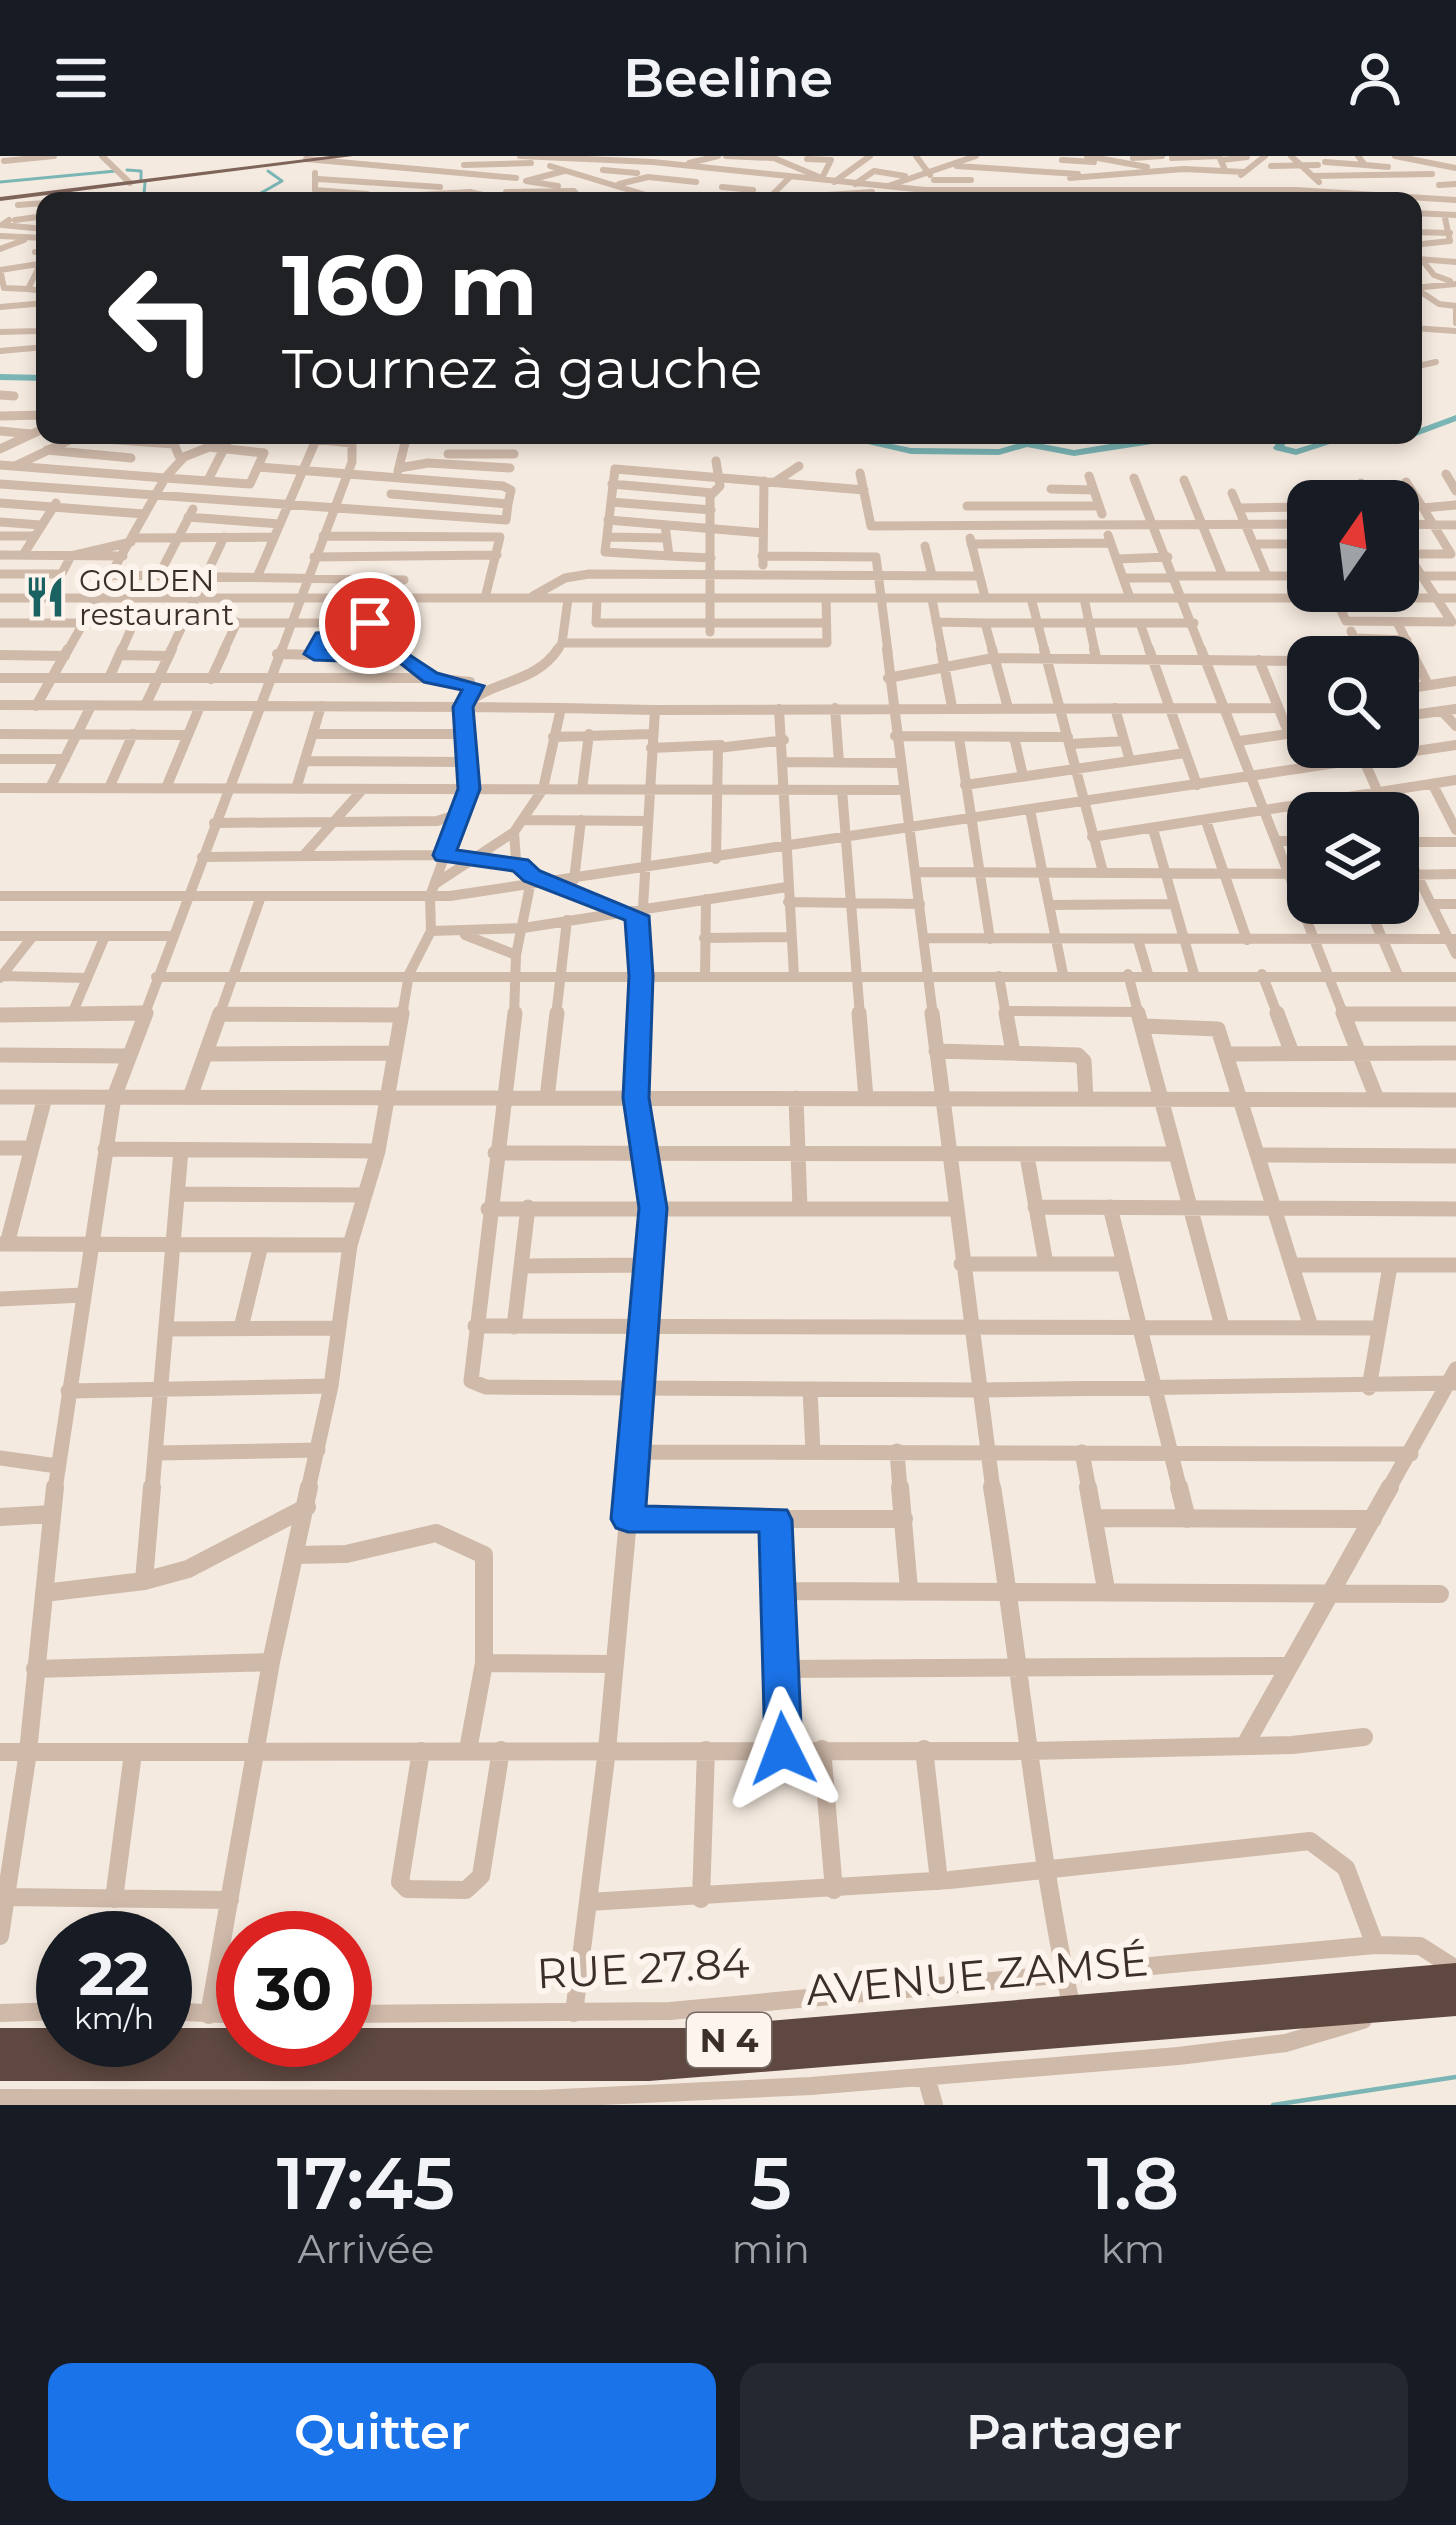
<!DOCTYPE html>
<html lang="fr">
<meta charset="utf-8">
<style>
body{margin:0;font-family:Montserrat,sans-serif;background:#242831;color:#f1f3f6;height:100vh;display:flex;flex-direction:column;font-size:45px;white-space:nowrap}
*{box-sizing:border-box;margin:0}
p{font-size:39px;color:#9ea1a6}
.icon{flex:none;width:66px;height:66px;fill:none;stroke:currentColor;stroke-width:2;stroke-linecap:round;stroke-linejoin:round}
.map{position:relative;height:1949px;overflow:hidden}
.side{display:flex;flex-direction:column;background:#171b24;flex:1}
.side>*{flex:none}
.hud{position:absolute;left:36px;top:36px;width:1386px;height:252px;border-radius:24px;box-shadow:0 6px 18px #0003;background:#202124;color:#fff;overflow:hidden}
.needle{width:78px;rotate:14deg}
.tools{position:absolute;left:1287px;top:324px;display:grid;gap:24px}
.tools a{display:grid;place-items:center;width:132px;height:132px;border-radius:24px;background:#171b24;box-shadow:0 6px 18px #0003;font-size:60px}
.speed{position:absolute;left:36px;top:1755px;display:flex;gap:24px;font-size:60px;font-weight:700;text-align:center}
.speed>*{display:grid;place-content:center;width:156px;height:156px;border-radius:50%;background:#171b24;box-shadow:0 6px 18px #0003;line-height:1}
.speed small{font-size:30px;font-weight:400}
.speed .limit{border:18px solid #d22;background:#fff;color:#111}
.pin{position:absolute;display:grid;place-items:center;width:102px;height:102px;color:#fff;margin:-51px;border:6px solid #fff;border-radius:50%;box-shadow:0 3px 12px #0007}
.me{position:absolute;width:132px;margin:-66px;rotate:357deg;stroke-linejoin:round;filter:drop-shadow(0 0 9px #0008)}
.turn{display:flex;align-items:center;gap:42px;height:252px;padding:0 48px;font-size:54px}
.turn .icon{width:156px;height:156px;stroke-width:2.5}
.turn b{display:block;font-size:84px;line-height:102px}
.eta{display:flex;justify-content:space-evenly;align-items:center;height:204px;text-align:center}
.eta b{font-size:72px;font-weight:600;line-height:84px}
.primary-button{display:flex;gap:24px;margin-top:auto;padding:24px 48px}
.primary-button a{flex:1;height:138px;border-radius:24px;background:#1a73e8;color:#fff;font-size:48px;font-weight:600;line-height:138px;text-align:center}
.primary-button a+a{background:#242831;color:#f1f3f6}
header{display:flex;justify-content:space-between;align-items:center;height:156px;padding:0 48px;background:#171b24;font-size:54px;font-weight:600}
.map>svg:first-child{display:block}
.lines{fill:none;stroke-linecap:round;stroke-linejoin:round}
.stream-far1{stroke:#7bb5b5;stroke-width:3}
.stream{stroke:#7bb5b5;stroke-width:4.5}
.canal{stroke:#7bb5b5;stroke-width:6}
.river{fill:#7bb5b5;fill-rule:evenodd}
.minor-far4{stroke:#cfb9a9;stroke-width:6}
.minor-far3{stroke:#cfb9a9;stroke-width:9}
.minor-far2{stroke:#cfb9a9;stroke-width:10}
.minor-far1{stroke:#cfb9a9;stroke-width:15}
.minor{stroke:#cfb9a9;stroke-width:18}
.major{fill:#7f645a;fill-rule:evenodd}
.highway{fill:#5e4840;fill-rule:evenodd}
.route{fill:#1a73e8;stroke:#114b97;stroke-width:3}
.labels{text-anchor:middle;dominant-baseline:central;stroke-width:12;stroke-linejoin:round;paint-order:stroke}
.far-poi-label{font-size:30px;fill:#3c2f2a;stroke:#fcf4ed;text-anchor:start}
.shield{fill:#fcf4ed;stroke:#766a64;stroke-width:3}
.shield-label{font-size:33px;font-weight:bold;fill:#3c2f2a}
.near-street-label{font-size:42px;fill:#3c2f2a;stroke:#fcf4ed}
</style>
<header><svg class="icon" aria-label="menu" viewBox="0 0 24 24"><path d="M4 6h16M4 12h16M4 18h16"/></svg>Beeline<svg class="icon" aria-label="person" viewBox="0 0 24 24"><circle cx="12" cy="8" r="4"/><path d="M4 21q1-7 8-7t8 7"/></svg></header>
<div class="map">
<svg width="1456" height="1949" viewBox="0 0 1456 1949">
<rect width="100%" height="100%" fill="#f5eadf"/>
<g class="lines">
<!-- stream-far1 -->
<path class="stream-far1" d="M 127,14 L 141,15 L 141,23
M 0,26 L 116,15
M 145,27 L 144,38 L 194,45
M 247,45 L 282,25 L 268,15"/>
<!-- stream -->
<path class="stream" d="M 1273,1949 L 1456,1921"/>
<!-- canal -->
<path class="canal" d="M 0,221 L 45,222"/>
<!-- river -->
<path class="river" d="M 1456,259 L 1456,265 L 1416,280 L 1409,279 L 1413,279 L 1413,275 Z
M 829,279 L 848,279 L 911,292 L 999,293 L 1027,285 L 1074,294 L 1164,279 L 1152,288 L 1074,300 L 1027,291 L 999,299 L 911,298 Z
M 1273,279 L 1283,279 L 1288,285 L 1284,290 L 1296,293 L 1326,284 L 1325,279 L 1335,279 L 1336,286 L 1296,299 L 1275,294 L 1273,292 L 1278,285 Z"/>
<!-- minor-far4 -->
<path class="minor-far4" d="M 102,0 L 130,27
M 520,0 L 653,6 L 925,34 L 1296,34 L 1456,44
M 726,0 L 772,2
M 769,0 L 819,21
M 916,0 L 930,19
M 1087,0 L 1147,11
M 1291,0 L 1319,26
M 1358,0 L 1365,9 L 1388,11
M 1395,0 L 1456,12
M 1133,2 L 1162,0
M 1172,2 L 1219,0 L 1225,14
M 306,3 L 516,22
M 807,3 L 831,4 L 822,22
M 1062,4 L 1094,6
M 1222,4 L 1247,1
M 4,5 L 54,0
M 1325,6 L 1365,9
M 689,7 L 718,0
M 464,9 L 531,7
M 550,10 L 666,45
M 957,10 L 1078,18
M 1271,10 L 1318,9
M 603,14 L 637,17
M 315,17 L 315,34 L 367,38
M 1241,19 L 1265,0
M 1314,20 L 1432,18
M 1070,22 L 1184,13 L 1244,16
M 318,23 L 440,31
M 934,24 L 971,24
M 834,26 L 870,0
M 619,28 L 648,21 L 696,26
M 855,28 L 874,15 L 905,20
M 1439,29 L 1456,28
M 558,30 L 526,25 L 564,15
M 888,30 L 976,0
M 722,31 L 753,34
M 506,36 L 574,35 L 582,45
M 404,40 L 470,36 L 509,45
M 661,40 L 769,42 L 790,21
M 995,41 L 1095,45
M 575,42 L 601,44
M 768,43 L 872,36
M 66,45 L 137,39 L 160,45
M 1141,45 L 1148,45
M 1171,45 L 1233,45
M 18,49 L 45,47
M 1413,57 L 1456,59
M 9,64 L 2,69 L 45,73
M 15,64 L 45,60
M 1413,76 L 1450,77
M 0,80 L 45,82
M 1413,89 L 1450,85 L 1445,62
M 0,93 L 24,84
M 35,96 L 45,96
M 1418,103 L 1456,106
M 1422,104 L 1434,119 L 1450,125
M 41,107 L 28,133 L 43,135
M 0,114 L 45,107
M 0,114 L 4,132 L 28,133
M 1413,132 L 1456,128
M 1415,132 L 1439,148 L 1456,150 L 1456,167
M 0,151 L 45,147
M 1413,172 L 1456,175
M 0,176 L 38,175 L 45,161
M 0,195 L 45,191
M 1413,211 L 1436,206"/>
<!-- minor-far3 -->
<path class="minor-far3" d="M 0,239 L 14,240
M 0,260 L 45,259
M 0,275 L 31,278
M 270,279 L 352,287 L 352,306 L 281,496
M 209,291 L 264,297 L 250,328 L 165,322 L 184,301 Z
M 0,293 L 45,272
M 47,294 L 131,302
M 448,298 L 514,298
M 0,309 L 165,322
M 15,310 L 76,281 L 174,288 L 179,300
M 258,311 L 503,330 L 511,334 L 508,348
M 399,312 L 428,307 L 510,312
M 398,315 L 407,279
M 860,317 L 871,370 L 1308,368
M 1446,318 L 1456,335
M 1089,320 L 1102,358
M 1134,322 L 1202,496
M 208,324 L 231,279
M 1184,324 L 1223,420
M 775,326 L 799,310
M 1406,326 L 1423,352
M 1361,327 L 1373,345
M 0,328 L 506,364 L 508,348 L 391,338
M 612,328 L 712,337
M 1051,333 L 1094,334
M 1322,336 L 1328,345
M 1232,337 L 1267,420
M 611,346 L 711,354
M 0,347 L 144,358
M 967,350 L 1099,350
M 1239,352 L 1308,351
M 188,361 L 280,368
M 608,364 L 763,377
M 0,366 L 41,369
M 1398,368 L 1456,369
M 665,369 L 669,400 L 711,402
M 1108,379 L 1130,442
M 0,380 L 35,380
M 323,380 L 500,381 L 485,442
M 608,381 L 666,382
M 133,382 L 274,381
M 970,382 L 985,441
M 971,388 L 1111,387
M 1255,388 L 1308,388
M 925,390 L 932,419
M 1407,398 L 1451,398 L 1423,352 L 1456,349
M 0,399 L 123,400
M 23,399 L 56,347
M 669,400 L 605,396 L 615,313 L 864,334
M 762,400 L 876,401 L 888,496
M 314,401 L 497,399
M 1118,403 L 1168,401
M 763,409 L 764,325
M 0,418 L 59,418
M 112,419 L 404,424
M 159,419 L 193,353
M 258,419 L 316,284
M 1175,420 L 1308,420
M 1421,420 L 1456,420
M 1125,422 L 1176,422
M 1333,437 L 1346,465 L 1452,466 L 1398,384
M 533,440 L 565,422 L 589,418 L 979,420
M 0,442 L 1456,442
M 49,442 L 71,400 L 131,386
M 1031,442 L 1045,496
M 1084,442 L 1095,496
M 597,443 L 596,467 L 826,467
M 932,443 L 942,496
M 936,466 L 985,467 L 993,496
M 1397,466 L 1412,496
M 0,467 L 370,467 L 396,459 L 402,442
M 985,467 L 1194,467
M 1140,467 L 1150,496
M 1351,475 L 1361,496
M 710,476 L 710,340 L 720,330 L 716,305
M 323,481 L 353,481 L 370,467
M 1355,482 L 1407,484
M 562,487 L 568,443
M 67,496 L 165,322
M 121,496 L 134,466
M 170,496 L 224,381
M 223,496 L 237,466
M 556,496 L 562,487 L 827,487 L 826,442"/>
<!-- minor-far2 -->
<path class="minor-far2" d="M 887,493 L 933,860
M 941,493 L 952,551
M 992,493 L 1008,552
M 1044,493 L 1103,716
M 1094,493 L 1096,502
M 1149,493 L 1197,629
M 1201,493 L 1344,860
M 1360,493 L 1364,501
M 1410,493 L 1428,529
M 277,498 L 405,501 L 431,522
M 0,499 L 65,500
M 120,499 L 169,500
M 1259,504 L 1289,578
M 0,522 L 431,522 L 470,526 L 471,539
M 109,522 L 122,493
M 888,522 L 993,502 L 1308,505
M 211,523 L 225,493
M 1398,534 L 1456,525
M 0,549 L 463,551 C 492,523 534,529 558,493
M 36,550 L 68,493
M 145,550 L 172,493
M 561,552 L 654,554
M 835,552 L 839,606
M 1115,552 L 1130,605
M 779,553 L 794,820
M 1442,555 L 1456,570
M 1398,561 L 1456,553
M 0,578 L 187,579
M 315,578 L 463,578
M 895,580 L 1068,581
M 553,581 L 651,578
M 1014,581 L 1023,620
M 959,582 L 990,783
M 1239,585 L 1308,575
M 1070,588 L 1124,585
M 1358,591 L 1387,657
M 651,592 L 721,589
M 0,603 L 65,603
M 305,605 L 470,606
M 785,606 L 900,607
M 965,629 L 1185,597
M 1433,629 L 1456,674
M 0,632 L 903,634
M 50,632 L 91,550
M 109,632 L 133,578
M 166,632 L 200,550
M 296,633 L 321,550
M 582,633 L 589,578
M 842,634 L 860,860
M 1030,654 L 1063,818
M 523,664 L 648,665
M 1206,665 L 1247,784
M 214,667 L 437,665 L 462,657
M 1153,673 L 1194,818
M 1092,681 L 1456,624
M 1398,681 L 1456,798
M 1278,685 L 1308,685
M 1398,686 L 1456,686
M 303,700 L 363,633
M 202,701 L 444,699 L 520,709
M 716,703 L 718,592 L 784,584
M 917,716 L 1308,718
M 1398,719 L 1456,718
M 574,724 L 581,664
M 435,728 L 514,676
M 560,730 L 637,760 L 639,860
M 0,740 L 450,740 L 1456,589
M 788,746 L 920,748
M 1367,747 L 1398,819
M 1431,748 L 1456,748
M 1051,749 L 1173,748
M 643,751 L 655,554 L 1278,552
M 431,775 L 523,772 L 787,731
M 465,779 L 516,799
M 0,780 L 171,780
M 704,782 L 790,781
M 925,782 L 1456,783
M 1138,784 L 1148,818
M 1128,818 L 1139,860
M 1262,818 L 1278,860
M 2,820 L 86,822
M 999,820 L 1006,860
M 156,821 L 1456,821
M 705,821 L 706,743
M 0,822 L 33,780
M 1005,855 L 1140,856
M 72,858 L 105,780
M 220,858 L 400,859
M 1345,858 L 1456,858
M 0,859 L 144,857
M 144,860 L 282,493
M 219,860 L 261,740
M 402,860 L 409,818 L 431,775 L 430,740 L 469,633 L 463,551 L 561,552 L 543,633 L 514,676 L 516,704 L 532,720 L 516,799 L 514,860
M 556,860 L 567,764"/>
<!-- minor-far1 -->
<path class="minor-far1" d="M 515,857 L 471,1225 L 486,1231 L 980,1234 L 1456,1227
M 859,857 L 866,942
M 932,857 L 993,1334
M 1006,857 L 1013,896
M 1138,857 L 1222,1170
M 1277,857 L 1292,897
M 1343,857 L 1377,943
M 220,858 L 400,859
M 1345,858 L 1456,858
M 0,859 L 144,857
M 1144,870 L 1218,873 L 1311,1171
M 936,895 L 1078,899 L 1084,905 L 1086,943
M 206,898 L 393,897
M 1227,898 L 1456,897
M 0,899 L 128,900
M 0,941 L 1456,944
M 190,941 L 220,857
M 547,942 L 557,857
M 796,942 L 800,1052
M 0,992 L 32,992
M 105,993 L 378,995
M 495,997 L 1176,998
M 1260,999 L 1456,1000
M 1027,1000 L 1046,1108
M 178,1038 L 365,1039
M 1035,1051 L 1456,1053
M 1110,1051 L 1180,1334
M 488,1053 L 955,1053
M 0,1088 L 350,1089
M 7,1088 L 45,941
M 961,1108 L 1124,1108
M 1292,1109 L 1456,1109
M 522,1110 L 651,1109
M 0,1143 L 83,1139
M 475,1170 L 1376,1172
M 514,1171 L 528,1051
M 241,1172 L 261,1089
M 167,1173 L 338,1172
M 1369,1232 L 1390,1110
M 810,1233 L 813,1296
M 68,1235 L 331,1230
M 897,1295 L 900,1334
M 634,1296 L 1411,1298
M 1082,1296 L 1089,1334
M 157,1297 L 318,1294
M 0,1302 L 57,1310
M 55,1334 L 114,941 L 146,857
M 152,1334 L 181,994
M 308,1334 L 331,1230 L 350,1089 L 378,995 L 402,857
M 631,1334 L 653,1052 L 636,942 L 639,857
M 1388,1334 L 1456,1213"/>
<!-- minor -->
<path class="minor" d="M 900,1331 L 909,1433
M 992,1331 C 1020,1505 1035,1680 1072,1853
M 1088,1331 L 1106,1433
M 1179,1331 L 1187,1363
M 0,1361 L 52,1358
M 1095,1362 L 1373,1363
M 628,1363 L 904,1363
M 775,1364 L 783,1593
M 297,1399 L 346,1398 L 436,1377 L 484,1399 L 484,1507 L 468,1594
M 144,1425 L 152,1331
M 779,1435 L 1440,1438
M 44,1437 L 144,1425 L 188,1413 L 307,1351
M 484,1507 L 615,1508
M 35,1513 L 271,1506
M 780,1513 L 1286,1510
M 1245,1589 L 1390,1331
M 822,1593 L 834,1734
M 924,1593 L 939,1725
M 421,1595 L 400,1726 L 407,1733 L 466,1734 L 481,1720 L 501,1594
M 0,1596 L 1029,1595 L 1292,1589 L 1364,1581
M 7,1741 L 230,1744
M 114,1743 L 133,1597
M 701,1743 L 706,1594
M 589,1746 L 950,1724 L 1310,1685 L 1346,1712 L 1375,1789 L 1420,1790 L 1456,1813
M 0,1780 L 28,1596 L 55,1331
M 165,1855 L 243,1859
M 0,1857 L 63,1855
M 574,1857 L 607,1594 L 631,1331
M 345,1858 L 670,1855 L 1375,1789
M 209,1859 L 271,1506 L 309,1331
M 926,1921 L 934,1949
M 0,1942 L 540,1943 L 811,1930 L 1178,1900 L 1286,1887 L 1363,1864"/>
<!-- major -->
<path class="major" d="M 330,0 L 353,0 L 0,45 L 0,41 Z"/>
<!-- highway -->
<path class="highway" d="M 1456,1807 L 1456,1860 L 649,1925 L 0,1925 L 0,1872 L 63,1872 L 63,1884 L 165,1884 L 165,1872 L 243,1872 L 243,1884 L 345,1884 L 345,1872 L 685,1872 Z"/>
</g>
<!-- route -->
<path class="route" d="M 363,463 L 380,467 L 359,485 L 330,487 L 327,493 L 405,496 L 437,517 L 484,530 L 473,551 L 480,633 L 457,694 L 528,704 L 540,715 L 649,760 L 653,820 L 649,942 L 667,1052 L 646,1350 L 787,1354 L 792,1364 L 802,1593 L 796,1604 L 783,1609 L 770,1604 L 765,1593 L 759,1376 L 628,1376 L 616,1372 L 611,1363 L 639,1052 L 623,942 L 629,820 L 625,764 L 524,725 L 513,715 L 436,704 L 433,699 L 458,633 L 453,551 L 462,534 L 424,526 L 400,507 L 314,504 L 304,498 L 316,477 L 348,475 Z"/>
<!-- icons -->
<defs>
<g id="restaurant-bare" transform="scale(3.24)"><path d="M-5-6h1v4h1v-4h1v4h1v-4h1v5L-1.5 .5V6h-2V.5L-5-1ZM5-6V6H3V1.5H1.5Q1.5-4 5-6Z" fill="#1a6162" stroke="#fcf4ed" stroke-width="2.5" paint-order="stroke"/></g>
</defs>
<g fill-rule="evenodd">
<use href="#restaurant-bare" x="45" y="441"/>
</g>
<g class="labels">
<!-- far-poi labels -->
<g class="far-poi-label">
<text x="79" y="424">GOLDEN<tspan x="79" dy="34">restaurant</tspan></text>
</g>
<!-- shield labels -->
<rect class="shield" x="687" y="1857" width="84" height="54" rx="9"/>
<g class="shield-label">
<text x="729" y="1884">N 4</text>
</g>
<!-- near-street labels -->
<g class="near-street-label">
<text transform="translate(643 1812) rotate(-3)">RUE 27.84</text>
<text transform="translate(977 1819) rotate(-5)">AVENUE ZAMSÉ</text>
</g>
</g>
</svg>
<div class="tools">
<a><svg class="needle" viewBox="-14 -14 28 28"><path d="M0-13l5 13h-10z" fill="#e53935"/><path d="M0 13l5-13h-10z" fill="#9ea1a6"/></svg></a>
<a><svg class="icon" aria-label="search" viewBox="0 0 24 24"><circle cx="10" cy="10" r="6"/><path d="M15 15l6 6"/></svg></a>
<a><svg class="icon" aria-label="layers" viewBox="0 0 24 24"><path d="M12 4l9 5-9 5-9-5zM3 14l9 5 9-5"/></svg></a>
</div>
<div class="speed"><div>22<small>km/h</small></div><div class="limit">30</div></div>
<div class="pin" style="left:370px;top:467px;background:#d93025"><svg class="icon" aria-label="arrive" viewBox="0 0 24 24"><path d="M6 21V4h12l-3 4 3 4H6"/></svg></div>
<svg class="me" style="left:783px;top:1593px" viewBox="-20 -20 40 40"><path d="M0-17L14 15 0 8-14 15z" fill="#1a73e8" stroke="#fff" stroke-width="4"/></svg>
<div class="hud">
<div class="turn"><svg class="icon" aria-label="left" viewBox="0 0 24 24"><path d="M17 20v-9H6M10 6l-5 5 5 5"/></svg><div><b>160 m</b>Tournez à gauche</div></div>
</div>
</div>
<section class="side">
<div class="eta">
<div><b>17:45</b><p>Arrivée</p></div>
<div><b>5</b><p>min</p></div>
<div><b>1.8</b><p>km</p></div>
</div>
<div class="primary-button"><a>Quitter</a><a>Partager</a></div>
</section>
